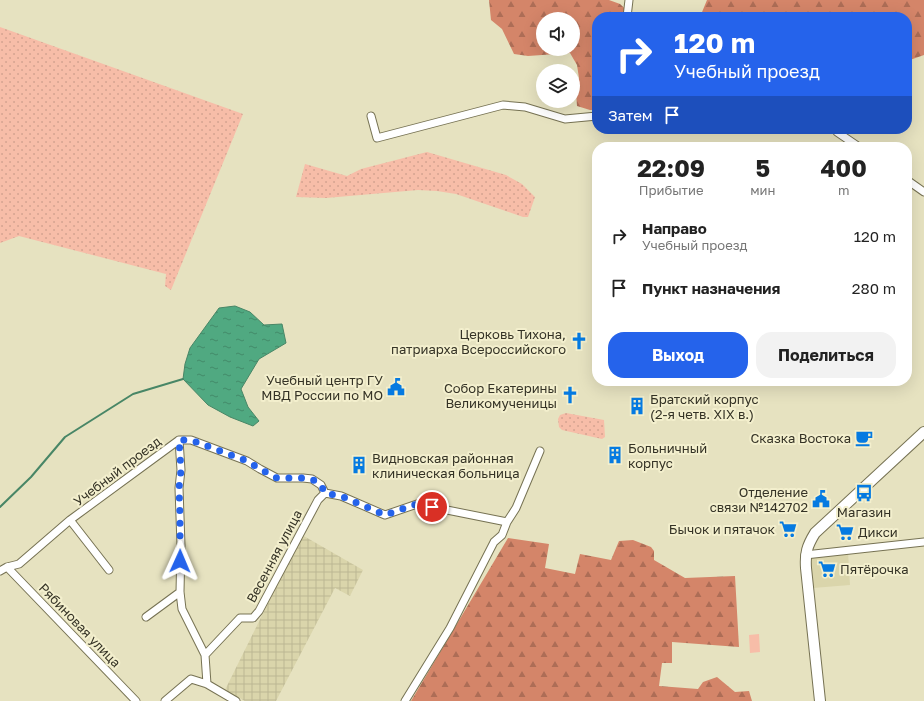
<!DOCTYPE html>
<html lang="ru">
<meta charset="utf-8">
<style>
body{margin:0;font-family:"Golos Text",sans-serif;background:#f2f2f2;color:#222;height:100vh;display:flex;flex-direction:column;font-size:15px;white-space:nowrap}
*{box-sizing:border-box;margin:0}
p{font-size:13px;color:#767676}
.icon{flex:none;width:22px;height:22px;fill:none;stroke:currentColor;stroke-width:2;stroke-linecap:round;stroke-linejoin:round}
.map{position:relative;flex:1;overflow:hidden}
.sheet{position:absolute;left:592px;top:142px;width:320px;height:244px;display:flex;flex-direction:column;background:#fff;border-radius:16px;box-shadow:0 4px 16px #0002}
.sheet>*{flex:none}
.hud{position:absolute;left:592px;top:12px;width:320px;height:122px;border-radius:16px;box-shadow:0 4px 16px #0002;background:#2563eb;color:#fff;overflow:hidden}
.buttons{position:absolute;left:536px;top:12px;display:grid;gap:8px}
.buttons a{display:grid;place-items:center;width:44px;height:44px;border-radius:50%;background:#fff;box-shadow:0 4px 16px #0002;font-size:20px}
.pin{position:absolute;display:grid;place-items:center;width:34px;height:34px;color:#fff;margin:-17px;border:2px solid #fff;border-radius:50%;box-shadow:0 1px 4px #0007}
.me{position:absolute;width:44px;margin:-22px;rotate:1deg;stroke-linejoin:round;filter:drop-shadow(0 0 3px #0008)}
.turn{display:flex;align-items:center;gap:14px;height:84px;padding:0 16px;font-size:18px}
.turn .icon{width:52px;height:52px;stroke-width:2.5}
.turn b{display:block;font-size:28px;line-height:34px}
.then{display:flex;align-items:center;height:38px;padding:0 16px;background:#0003;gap:8px;font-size:15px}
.eta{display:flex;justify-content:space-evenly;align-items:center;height:68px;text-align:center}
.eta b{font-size:24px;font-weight:700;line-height:28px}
.button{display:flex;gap:8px;margin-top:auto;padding:8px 16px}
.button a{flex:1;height:46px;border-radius:16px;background:#2563eb;color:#fff;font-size:16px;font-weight:700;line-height:46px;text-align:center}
.button a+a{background:#f2f2f2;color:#222}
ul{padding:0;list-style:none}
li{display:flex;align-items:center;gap:12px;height:52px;padding:0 16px}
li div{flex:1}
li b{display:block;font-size:15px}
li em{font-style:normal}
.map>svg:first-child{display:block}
.built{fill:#dad5ab}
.industrial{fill:url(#industrial-grid)}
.grass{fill:url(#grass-dots)}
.forest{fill:url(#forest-firs);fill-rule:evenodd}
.park{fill:#f7bda8}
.water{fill:url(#water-ripples);stroke:#488666}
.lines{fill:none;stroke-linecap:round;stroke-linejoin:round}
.stream{stroke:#488666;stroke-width:2}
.street-casing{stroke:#767253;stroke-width:9}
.secondary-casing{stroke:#767253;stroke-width:12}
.street{stroke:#fff;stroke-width:7}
.secondary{stroke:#fff;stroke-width:10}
.route{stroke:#2563eb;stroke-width:7;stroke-dasharray:0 12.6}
.labels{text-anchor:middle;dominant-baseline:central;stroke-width:4;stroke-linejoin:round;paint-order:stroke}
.poi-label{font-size:13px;fill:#353326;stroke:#f3efcd;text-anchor:end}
.street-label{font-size:13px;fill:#353326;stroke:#f3efcd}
</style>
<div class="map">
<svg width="924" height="701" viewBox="0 0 924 701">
<defs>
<pattern id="industrial-grid" width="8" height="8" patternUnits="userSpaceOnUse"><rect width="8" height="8" fill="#dad5ab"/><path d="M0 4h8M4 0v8" fill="none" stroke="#bcb793"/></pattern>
<pattern id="grass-dots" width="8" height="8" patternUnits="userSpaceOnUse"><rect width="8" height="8" fill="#f7bda8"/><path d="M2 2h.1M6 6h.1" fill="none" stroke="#d4a390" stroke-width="1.8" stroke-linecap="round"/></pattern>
<pattern id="forest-firs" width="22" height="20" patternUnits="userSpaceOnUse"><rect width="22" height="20" fill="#d48569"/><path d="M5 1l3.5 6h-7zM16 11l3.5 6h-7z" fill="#ad6d56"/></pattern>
<pattern id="water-ripples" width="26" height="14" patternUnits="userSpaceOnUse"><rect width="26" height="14" fill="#50a981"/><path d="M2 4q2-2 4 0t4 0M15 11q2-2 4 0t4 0" fill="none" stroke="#438a69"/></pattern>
</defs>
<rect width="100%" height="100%" fill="#e6e2c0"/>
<!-- built -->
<path class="built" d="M 848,552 L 850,585 L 813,588 L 809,557 Z"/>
<!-- industrial -->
<path class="industrial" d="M 302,535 L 363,570 L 350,596 L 335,588 L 276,701 L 245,701 L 225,690 Z"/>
<!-- grass -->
<path class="grass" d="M 0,27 L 243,114 L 171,290 L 165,286 L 166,274 L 19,236 L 0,243 Z
M 427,152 L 506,175 L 522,184 L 535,197 L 528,217 L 523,217 L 456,194 L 437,191 L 418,190 L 326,198 L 296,197 L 305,164 L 347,176 L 361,169 Z
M 566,413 L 604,420 L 605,437 L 602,439 L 562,430 L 559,427 L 558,419 L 560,415 Z"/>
<!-- forest -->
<path class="forest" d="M 489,0 L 609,0 L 620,4 L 634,17 L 597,17 L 597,110 L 590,110 L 577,106 L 576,93 L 579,78 L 577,65 L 570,53 L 528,56 L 514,54 L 502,29 L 491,20 ZM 543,19 L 573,19 L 573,49 L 543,49 Z
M 707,0 L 924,0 L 924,55 L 907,61 L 907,17 L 700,17 Z
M 508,538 L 549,544 L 545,568 L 575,574 L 580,554 L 611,560 L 619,541 L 633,540 L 651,547 L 654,551 L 654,560 L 685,578 L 735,576 L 739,647 L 672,642 L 672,663 L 662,663 L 659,686 L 698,689 L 703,682 L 717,677 L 735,692 L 749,691 L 752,701 L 411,701 Z"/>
<!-- park -->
<path class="park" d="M 759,634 L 760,652 L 750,653 L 749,635 Z"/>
<!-- water -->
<path class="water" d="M 235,306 L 250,312 L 264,325 L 282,324 L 286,343 L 259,359 L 241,389 L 248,407 L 259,421 L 253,426 L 230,417 L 208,405 L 183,379 L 185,364 L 190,348 L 219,308 Z"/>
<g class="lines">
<!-- stream -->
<path class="stream" d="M 0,507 L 31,477 L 65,437 L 133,394 L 183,379"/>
<!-- street casing -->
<g class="street-casing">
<path id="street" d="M 627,17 L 629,0
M 371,116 L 377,138 L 503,105 L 525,107 L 565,119 L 597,116
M 837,132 L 859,147
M 907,180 L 924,192
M 179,440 L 181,470 L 179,488 L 181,545 L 180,592 L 182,609 L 205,655 L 207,684
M 70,520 L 109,570
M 805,555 L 924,542
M 7,567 L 136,701
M 0,571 L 7,567 L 19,564 L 70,520 L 179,440 L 191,440 L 247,461 L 260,469 L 277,478 L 303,478 L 312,479 L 321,485 L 325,493 L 341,496 L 385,515 L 417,504 L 507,522
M 146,617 L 180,592
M 205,655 L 240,618 L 253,618 L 259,611 L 318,500 L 325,493
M 165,701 L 191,679 L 207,684 L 236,701
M 405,701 L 450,628 L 494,542 L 502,535 L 507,522 L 516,508 L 540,451"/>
</g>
<!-- secondary casing -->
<g class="secondary-casing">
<path id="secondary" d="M 820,701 L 806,568 C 805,553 807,546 815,533 L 924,432"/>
</g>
<!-- street -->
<use href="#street" class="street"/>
<!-- secondary -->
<use href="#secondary" class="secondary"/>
</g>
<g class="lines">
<!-- route -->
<path class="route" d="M 180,561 L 180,516 L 179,488 L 181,470 L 179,440 L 191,440 L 247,461 L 260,469 L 277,478 L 303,478 L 312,479 L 321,485 L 325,493 L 341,496 L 385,515 L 417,504 L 432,507"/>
</g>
<!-- icons -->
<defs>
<g id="church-bare" transform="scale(1.38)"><path d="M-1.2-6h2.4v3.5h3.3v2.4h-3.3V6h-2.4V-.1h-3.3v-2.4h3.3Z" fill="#057ae1" stroke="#f3efcd" stroke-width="2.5" paint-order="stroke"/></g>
<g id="civic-bare" transform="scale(1.38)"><path d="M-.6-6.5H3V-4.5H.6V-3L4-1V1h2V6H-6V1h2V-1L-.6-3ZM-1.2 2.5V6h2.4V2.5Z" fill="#057ae1" stroke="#f3efcd" stroke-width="2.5" paint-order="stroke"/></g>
<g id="building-bare" transform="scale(1.38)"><path d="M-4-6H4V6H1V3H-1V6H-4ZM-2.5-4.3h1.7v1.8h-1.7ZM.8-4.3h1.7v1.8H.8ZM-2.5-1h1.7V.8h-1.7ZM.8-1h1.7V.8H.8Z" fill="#057ae1" stroke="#f3efcd" stroke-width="2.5" paint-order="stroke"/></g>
<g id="cafe-bare" transform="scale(1.38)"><path d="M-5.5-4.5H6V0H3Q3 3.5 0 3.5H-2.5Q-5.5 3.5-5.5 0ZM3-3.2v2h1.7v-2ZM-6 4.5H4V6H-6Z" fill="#057ae1" stroke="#f3efcd" stroke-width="2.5" paint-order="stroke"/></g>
<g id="bus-bare" transform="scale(1.38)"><path d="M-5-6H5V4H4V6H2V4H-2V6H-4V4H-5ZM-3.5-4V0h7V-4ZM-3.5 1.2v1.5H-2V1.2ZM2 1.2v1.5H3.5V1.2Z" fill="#057ae1" stroke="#f3efcd" stroke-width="2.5" paint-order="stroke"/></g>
<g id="supermarket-bare" transform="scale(1.38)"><path d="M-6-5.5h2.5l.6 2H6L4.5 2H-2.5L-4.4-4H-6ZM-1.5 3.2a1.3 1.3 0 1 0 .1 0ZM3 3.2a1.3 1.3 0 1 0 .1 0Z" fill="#057ae1" stroke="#f3efcd" stroke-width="2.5" paint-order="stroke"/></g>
</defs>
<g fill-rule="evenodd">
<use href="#church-bare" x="579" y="341"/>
<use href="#civic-bare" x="396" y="387"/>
<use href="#church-bare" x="570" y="395"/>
<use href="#building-bare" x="637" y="406"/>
<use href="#cafe-bare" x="864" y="438"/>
<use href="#building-bare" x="615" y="455"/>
<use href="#building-bare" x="359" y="465"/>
<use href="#bus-bare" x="864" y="493"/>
<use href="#civic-bare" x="821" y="499"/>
<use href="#supermarket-bare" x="788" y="529"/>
<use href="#supermarket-bare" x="845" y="532"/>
<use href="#supermarket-bare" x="827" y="569"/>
</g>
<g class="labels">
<!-- poi labels -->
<g class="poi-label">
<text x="566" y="334">Церковь Тихона,<tspan x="566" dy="15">патриарха Всероссийского</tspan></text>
<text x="383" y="380">Учебный центр ГУ<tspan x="383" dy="15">МВД России по МО</tspan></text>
<text x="557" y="388">Собор Екатерины<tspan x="557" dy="15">Великомученицы</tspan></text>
<text x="650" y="399" text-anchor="start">Братский корпус<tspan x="650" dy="15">(2-я четв. XIX в.)</tspan></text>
<text x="851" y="438">Сказка Востока</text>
<text x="628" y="448" text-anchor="start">Больничный<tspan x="628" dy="15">корпус</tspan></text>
<text x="372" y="458" text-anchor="start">Видновская районная<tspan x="372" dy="15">клиническая больница</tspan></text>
<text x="808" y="492">Отделение<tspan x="808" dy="15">связи №142702</tspan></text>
<text x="864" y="512" text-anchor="middle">Магазин</text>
<text x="775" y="529">Бычок и пятачок</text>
<text x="858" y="532" text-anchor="start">Дикси</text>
<text x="840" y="569" text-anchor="start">Пятёрочка</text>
</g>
<!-- street labels -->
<g class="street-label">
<text transform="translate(117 471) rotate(-37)">Учебный проезд</text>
<text transform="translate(274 556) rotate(-62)">Весенняя улица</text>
<text transform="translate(80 625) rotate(46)">Рябиновая улица</text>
</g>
</g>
</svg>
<div class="buttons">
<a><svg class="icon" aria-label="sound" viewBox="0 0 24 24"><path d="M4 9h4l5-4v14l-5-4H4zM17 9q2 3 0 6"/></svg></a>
<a><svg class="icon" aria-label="layers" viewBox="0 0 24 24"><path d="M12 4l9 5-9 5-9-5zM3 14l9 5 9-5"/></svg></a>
</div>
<div class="pin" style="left:432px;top:507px;background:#d93025"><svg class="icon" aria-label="arrive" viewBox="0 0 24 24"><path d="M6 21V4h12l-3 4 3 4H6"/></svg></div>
<svg class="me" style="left:180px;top:561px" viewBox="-20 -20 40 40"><path d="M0-17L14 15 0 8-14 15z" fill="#2563eb" stroke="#fff" stroke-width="4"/></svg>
<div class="hud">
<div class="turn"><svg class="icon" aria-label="right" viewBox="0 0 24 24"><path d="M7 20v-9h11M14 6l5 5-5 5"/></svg><div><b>120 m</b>Учебный проезд</div></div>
<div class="then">Затем<svg class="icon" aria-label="arrive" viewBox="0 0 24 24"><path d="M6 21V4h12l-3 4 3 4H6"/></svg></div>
</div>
<section class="sheet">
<div class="eta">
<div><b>22:09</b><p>Прибытие</p></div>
<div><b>5</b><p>мин</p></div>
<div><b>400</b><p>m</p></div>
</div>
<ul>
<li><svg class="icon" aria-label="right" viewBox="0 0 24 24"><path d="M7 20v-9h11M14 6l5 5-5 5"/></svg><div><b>Направо</b><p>Учебный проезд</p></div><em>120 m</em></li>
<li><svg class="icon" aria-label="arrive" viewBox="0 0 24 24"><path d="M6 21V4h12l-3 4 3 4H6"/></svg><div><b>Пункт назначения</b></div><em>280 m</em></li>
</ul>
<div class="button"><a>Выход</a><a>Поделиться</a></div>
</section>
</div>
